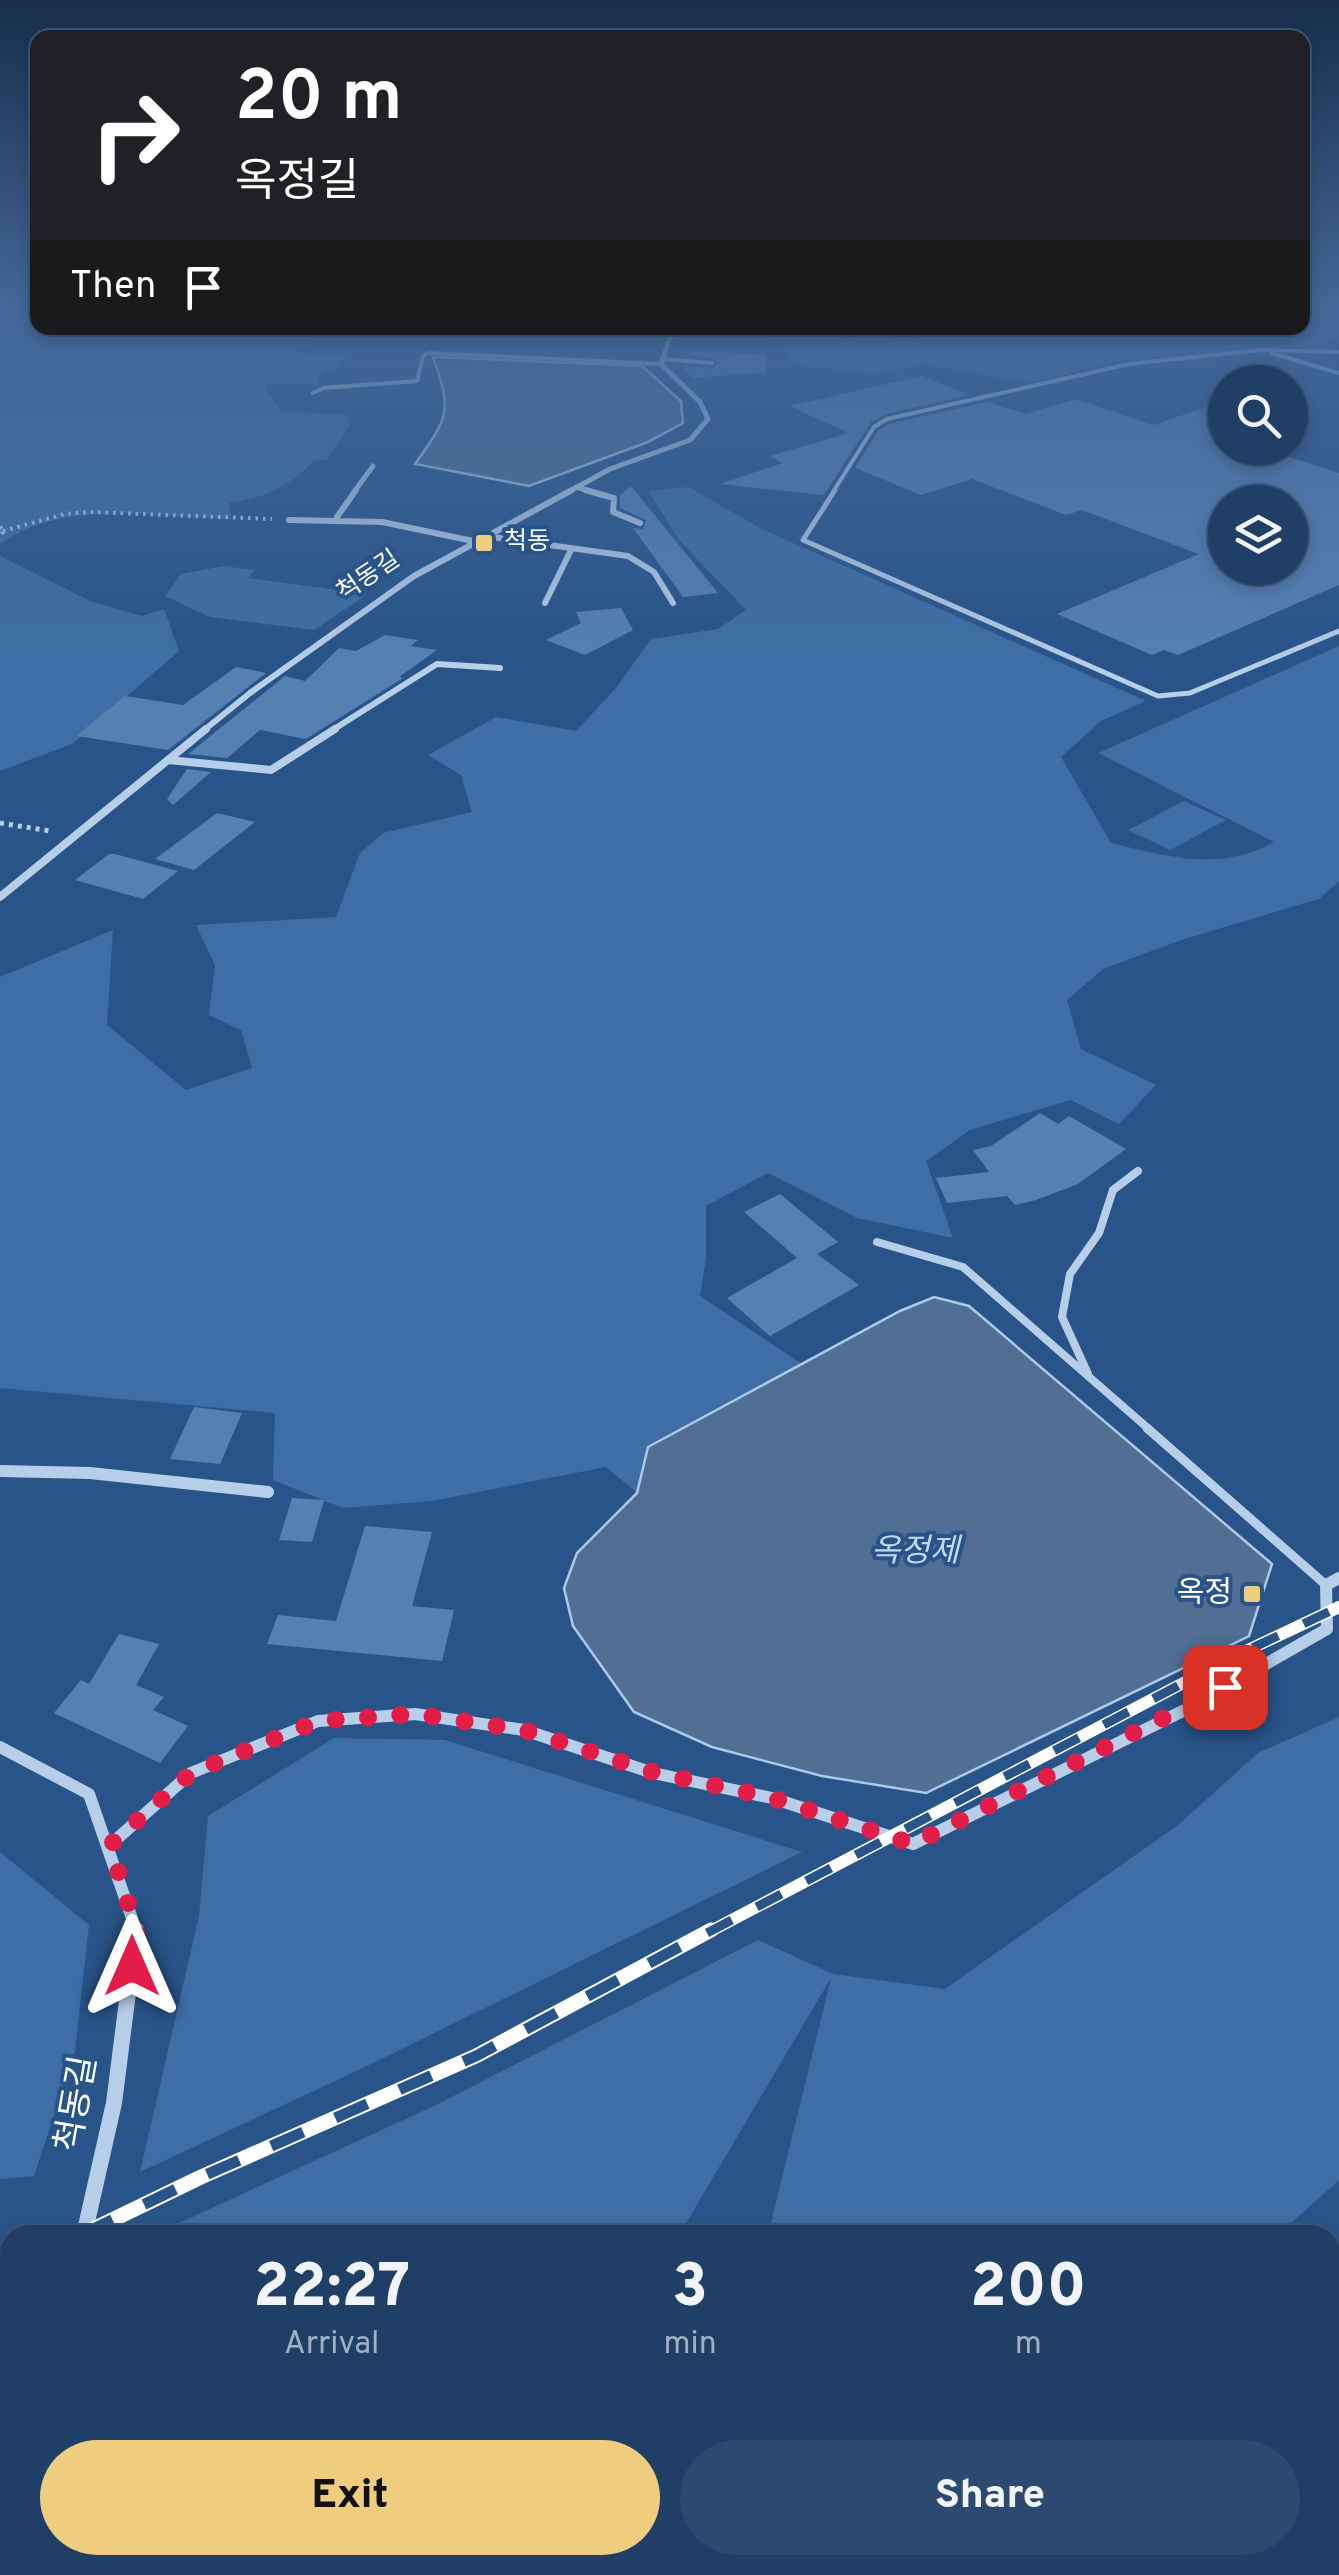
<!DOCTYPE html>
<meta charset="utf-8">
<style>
body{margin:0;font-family:Overpass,"Noto Sans KR",sans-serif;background:#2c4a70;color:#f1f3f6;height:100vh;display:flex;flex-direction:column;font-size:38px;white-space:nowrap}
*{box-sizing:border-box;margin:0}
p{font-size:32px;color:#a1afc0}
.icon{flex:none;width:55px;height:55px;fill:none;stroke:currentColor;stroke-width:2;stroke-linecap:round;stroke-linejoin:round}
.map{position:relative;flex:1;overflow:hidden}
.drawer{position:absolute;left:0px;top:2225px;width:1340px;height:350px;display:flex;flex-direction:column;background:#1f3f67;border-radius:30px 30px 0 0;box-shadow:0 5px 15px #0003,0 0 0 2px #3c587b}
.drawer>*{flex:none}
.banner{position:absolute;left:30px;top:30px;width:1280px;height:305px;border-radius:20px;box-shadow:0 5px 15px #0003,0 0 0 2px #3c587b;background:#202124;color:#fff;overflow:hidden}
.buttons{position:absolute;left:1208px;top:365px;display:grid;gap:20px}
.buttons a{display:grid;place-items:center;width:100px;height:100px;border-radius:50%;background:#1f3f67;box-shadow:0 5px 15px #0003,0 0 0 2px #3c587b;font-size:50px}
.pin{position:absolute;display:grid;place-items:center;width:85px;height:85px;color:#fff;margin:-42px;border-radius:20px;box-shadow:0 5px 15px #0006}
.me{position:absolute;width:110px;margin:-55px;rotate:0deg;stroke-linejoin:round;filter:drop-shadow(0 0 8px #0008)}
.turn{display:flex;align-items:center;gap:35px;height:210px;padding:0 40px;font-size:45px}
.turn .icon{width:130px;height:130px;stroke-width:2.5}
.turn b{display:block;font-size:70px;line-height:85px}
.then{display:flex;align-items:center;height:95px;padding:0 40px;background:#0003;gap:20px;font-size:38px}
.eta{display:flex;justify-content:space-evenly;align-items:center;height:170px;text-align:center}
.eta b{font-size:60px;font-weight:800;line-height:70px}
.button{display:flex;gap:20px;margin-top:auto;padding:20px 40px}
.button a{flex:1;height:115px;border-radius:60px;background:#efcd7e;color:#111;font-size:40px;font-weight:800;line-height:115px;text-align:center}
.button a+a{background:#2c4a70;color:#f1f3f6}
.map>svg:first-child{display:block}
.green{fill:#3e6ea5}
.water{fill:#516e93;stroke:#abc9e9;stroke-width:2.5}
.building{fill:#5680b2;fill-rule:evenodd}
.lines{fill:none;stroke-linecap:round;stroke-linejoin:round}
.path-far1{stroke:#b7cee8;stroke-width:4;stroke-dasharray:2.5 5;stroke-linecap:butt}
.path{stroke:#b7cee8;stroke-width:5;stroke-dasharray:4 5;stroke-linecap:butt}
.lane-far3{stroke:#b7cee8;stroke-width:4}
.lane-far2{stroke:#b7cee8;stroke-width:5}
.lane-far1{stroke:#b7cee8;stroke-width:8}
.lane{stroke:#b7cee8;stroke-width:9}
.street-far4{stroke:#b7cee8;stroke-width:5}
.street-far3{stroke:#b7cee8;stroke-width:6}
.street-far2{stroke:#b7cee8;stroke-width:8}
.street-far1{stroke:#b7cee8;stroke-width:12}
.street{stroke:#b7cee8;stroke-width:16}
.highway{fill:#fff;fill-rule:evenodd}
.rail-far1-casing{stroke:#fff;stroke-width:12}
.rail-casing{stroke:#fff;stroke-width:15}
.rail-far1{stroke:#295489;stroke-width:9;stroke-dasharray:28;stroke-linecap:butt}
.rail{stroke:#295489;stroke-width:11;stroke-dasharray:35;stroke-linecap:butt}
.route{stroke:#e11d48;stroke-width:18;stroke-dasharray:0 32.4}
.poi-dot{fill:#efcd7e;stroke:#295489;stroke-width:4}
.labels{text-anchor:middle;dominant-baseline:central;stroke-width:8;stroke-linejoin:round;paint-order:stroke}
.far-poi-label{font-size:25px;fill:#fff;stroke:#295489;text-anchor:start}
.far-street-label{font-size:25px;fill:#fff;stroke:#295489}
.poi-label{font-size:30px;fill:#fff;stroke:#295489;text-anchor:end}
.water-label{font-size:32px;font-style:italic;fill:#c2d8f0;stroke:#295489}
.near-street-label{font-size:35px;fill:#fff;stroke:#295489}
</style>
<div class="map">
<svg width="1339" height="2575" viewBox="0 0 1339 2575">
<rect width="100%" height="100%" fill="#295489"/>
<!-- green -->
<path class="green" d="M 0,304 L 37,304 L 38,328 L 308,328 L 297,336 L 314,339 L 298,353 L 347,354 L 336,370 L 323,369 L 317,384 L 267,385 L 266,389 L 281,411 L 348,415 L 349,426 L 326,460 L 315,460 C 289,486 266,498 229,503 L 231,519 C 156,517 65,498 0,544 Z
M 1303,304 L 1339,304 L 1339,335 L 1322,344 L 1119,361 L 1029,383 L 922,364 L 876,375 L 790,364 L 782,338 L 741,334 L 747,328 L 788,328 L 872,345 L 990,328 L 1302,328 Z
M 689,487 L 760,528 L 1146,701 L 1101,721 L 1061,757 L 1111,843 C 1169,857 1220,872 1274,842 L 1098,753 L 1339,646 L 1339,881 L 1319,899 L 1184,939 L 1103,969 L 1067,1000 L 1081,1049 L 1156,1085 L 1119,1124 L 1071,1100 L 970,1130 L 926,1161 L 953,1238 L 857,1218 L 768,1173 L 706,1206 L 706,1259 L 700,1296 L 802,1364 L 648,1447 L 637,1493 L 606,1467 L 431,1501 L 343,1508 L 273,1480 L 275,1413 L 0,1388 L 0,977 L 113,930 L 107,1025 L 186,1090 L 252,1068 L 241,1030 L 209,1015 L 215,965 L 196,925 L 336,917 L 360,853 L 383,833 L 472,812 L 461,775 L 428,755 L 496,717 L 576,731 L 616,688 L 651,639 L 718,629 L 746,610 L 679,540 L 648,491 Z
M 0,556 L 92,602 L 142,616 L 164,609 L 179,651 L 72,744 L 0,771 Z
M 224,566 L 254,570 L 248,578 L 367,594 L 314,630 L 210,617 L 165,596 L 181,574 Z
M 1184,801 L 1226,820 L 1170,850 L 1128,830 Z
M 1339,1717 L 1339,2180 L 1278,2235 L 768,2235 L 831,1978 L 679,2235 L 153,2235 L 436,2105 L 758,1940 L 833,1974 L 945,1989 L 1178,1825 L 1258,1753 Z
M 334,1738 L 445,1740 L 802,1852 L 363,2068 L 140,2172 L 199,1916 L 208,1816 Z
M 0,1852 L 89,1925 L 75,2051 L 34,2176 L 0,2179 Z
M 61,2565 L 386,2565 L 375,2575 L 60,2575 Z
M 708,2565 L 916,2565 L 905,2575 L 706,2575 Z"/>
<!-- water -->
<path class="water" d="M 433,357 L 642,366 L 681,401 L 683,423 L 648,442 L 529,486 L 415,464 C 448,417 453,413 433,357 Z
M 934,1297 L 969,1306 L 1272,1564 L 1249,1636 L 926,1793 L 822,1776 L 712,1747 L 634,1712 L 573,1626 L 564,1588 L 577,1553 L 637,1493 L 648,1447 L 900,1311 Z"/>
<!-- building -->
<path class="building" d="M 692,350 L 766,355 L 766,372 L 692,378 L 683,366 L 713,369 L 718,362 L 713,358 L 688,355 Z
M 922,376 L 969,395 L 886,414 L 871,422 L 824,495 L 720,484 L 783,463 L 769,456 L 849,433 L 789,406 Z
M 1076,399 L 1153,425 L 1225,401 L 1225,448 L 1261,448 L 1339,473 L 1339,585 L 1178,655 L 1164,650 L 1152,655 L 1057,614 L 1199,554 L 1082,510 L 1066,515 L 972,479 L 921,495 L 855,468 L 878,431 L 889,424 L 987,402 L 1026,414 ZM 1225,502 L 1290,502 L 1290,568 L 1225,568 Z
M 631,486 L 718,593 L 683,597 L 633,528 L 643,529 L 646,520 L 620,508 L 620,495 Z
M 621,608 L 633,630 L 585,655 L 546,640 L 581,623 L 576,612 Z
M 385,635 L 418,640 L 411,646 L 437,650 L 399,677 L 403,678 L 306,739 L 260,730 L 227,758 L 188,754 L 285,676 L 305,681 L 339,648 L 356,651 Z
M 236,667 L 266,673 L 168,750 L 76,736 L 125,696 L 183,705 Z
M 187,769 L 211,772 L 173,805 L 167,799 Z
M 217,813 L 255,822 L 194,870 L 155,859 Z
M 109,854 L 115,854 L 178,871 L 143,899 L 75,880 Z
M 1040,1113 L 1058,1124 L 1069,1116 L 1126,1149 L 1078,1184 L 1036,1200 L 1015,1205 L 1007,1196 L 947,1203 L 936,1178 L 989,1172 L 973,1150 L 991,1146 Z
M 780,1194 L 838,1242 L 817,1254 L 859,1285 L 770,1336 L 727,1298 L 797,1258 L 744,1212 Z
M 194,1407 L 242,1413 L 220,1464 L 170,1459 Z
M 292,1498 L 324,1500 L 312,1542 L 279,1540 Z
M 365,1526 L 432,1532 L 412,1606 L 454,1610 L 442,1661 L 267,1644 L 278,1615 L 336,1621 Z
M 119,1634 L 159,1644 L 136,1685 L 164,1697 L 153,1710 L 188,1726 L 160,1763 L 54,1713 L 81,1680 L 89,1684 Z"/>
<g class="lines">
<!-- path-far1 -->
<path class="path-far1" d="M 0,527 L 4,529 L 0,539
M 3,531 L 65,514 L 89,512 L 272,519"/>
<!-- path -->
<path class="path" d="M 0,823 L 50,831"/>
<!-- lane-far3 -->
<path class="lane-far3" d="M 1271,353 L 1339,373
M 662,359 L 712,363
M 313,393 L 323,388 L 417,381 L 423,356 L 428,353 L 661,364
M 833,492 L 874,427 L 887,419 L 1129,364 L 1260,350 L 1339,352"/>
<!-- lane-far2 -->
<path class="lane-far2" d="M 835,490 L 803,540 L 1158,696 L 1190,693 L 1339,631"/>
<!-- lane-far1 -->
<path class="lane-far1" d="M 877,1242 L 963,1267 L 1150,1430
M 1088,1374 L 1062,1317 L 1070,1274 L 1099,1233 L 1113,1190 L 1138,1171"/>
<!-- lane -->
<path class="lane" d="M 1147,1428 L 1326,1585"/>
<!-- street-far4 -->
<path class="street-far4" d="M 576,487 L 594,492
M 354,492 L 373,466
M 568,492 L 610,469 L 690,440 L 708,419 L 700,402 L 661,364 L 673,328"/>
<!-- street-far3 -->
<path class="street-far3" d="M 585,490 L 614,498 L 613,512 L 640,523
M 337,517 L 356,490
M 289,520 L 382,522 L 473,541
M 485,536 L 628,556 L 654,572 L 673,603
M 545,603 L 571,550
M 203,731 L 250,693 L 414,576 L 572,490
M 331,731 L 437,664 L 500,668"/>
<!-- street-far2 -->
<path class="street-far2" d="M 168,760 L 271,770 L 335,729
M 0,897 L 206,729"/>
<!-- street-far1 -->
<path class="street-far1" d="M 0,1471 L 90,1473 L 268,1492
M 0,1747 L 89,1794 L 137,1933
M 110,1845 L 191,1773 L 318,1721 L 415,1714 L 524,1730 L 653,1773 L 772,1798 L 913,1844 L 1191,1707 L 1327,1629 L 1326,1585 L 1339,1578"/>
<!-- street -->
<path class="street" d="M 84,2235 L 114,2103 L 136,1930
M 15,2575 L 17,2565"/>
<!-- highway -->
<path class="highway" d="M 1339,2254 L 1339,2306 L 1330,2310 L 1330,2258 Z
M 1339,2443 L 1339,2501 L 1330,2505 L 1330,2447 Z
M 993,2565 L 1054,2565 L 1049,2575 L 989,2575 Z
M 1211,2565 L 1271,2565 L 1266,2575 L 1207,2575 Z"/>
<!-- rail-far1 casing -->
<g class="rail-far1-casing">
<path id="rail-far1" d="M 707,1933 L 1229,1659 L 1339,1607"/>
</g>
<!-- rail casing -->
<g class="rail-casing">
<path id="rail" d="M 81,2235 L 201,2177 L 476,2056 L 711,1930
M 0,2274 L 10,2269"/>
</g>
<!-- rail-far1 -->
<use href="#rail-far1" class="rail-far1"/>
<!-- rail -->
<use href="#rail" class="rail"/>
</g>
<!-- sky -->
<linearGradient id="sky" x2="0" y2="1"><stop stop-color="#172e4b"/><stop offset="0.46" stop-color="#436797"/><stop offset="1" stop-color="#436797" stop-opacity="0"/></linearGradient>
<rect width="1339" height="664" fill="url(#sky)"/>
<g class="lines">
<!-- route -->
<path class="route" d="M 132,1966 L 137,1932 L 110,1845 L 191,1773 L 318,1721 L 415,1714 L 524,1730 L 653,1772 L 772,1798 L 913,1844 L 1225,1687"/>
</g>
<!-- markers -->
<g class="poi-dot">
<rect x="474" y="533" width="20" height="20" rx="5"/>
<rect x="1242" y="1584" width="20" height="20" rx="5"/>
</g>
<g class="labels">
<!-- far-poi labels -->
<g class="far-poi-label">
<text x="504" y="543">척동</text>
</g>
<!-- far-street labels -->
<g class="far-street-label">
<text transform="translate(369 577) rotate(-34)">척동길</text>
</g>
<!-- poi labels -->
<g class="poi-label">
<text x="1232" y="1594">옥정</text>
</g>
<!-- water labels -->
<g class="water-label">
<text x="915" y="1553">옥정제</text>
</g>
<!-- near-street labels -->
<g class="near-street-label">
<text transform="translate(78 2104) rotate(-80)">척동길</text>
</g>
</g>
</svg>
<div class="buttons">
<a><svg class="icon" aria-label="search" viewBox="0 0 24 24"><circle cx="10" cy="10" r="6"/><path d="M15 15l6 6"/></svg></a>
<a><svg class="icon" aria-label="layers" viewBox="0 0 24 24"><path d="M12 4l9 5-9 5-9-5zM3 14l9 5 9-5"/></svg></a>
</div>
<div class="pin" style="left:1225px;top:1687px;background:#d93025"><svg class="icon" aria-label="arrive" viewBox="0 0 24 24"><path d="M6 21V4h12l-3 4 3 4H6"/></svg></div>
<svg class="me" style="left:132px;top:1966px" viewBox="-20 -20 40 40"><path d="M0-17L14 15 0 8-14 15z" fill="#e11d48" stroke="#fff" stroke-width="4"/></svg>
<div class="banner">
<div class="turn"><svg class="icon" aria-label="right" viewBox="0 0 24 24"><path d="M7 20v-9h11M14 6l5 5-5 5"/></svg><div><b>20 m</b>옥정길</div></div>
<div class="then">Then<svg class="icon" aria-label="arrive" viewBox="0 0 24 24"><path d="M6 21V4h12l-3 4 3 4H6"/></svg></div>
</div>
<section class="drawer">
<div class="eta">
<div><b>22:27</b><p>Arrival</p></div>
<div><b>3</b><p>min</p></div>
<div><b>200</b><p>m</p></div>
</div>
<div class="button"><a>Exit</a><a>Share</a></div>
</section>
</div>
